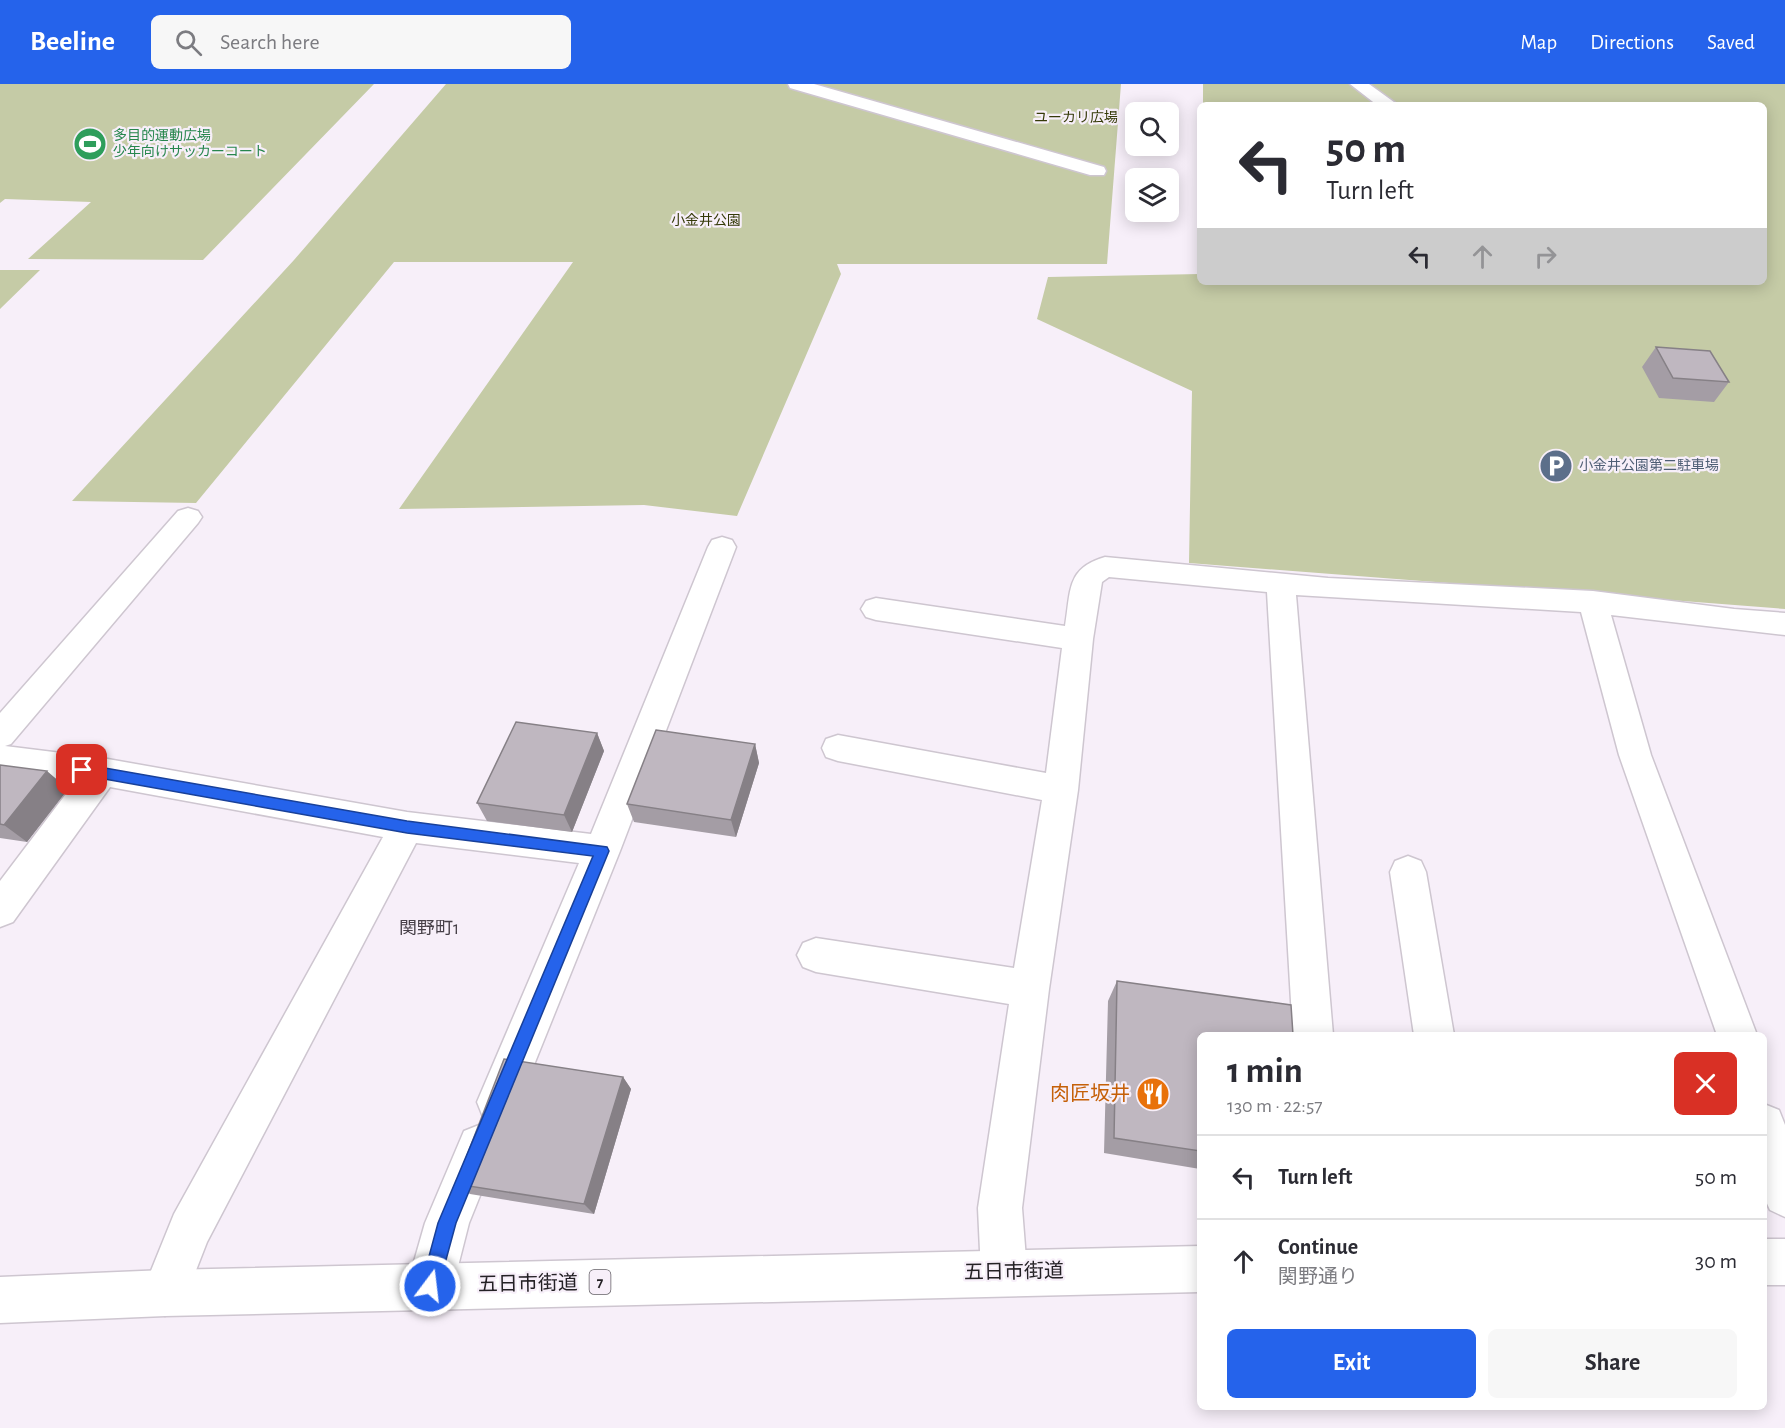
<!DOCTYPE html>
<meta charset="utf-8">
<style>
body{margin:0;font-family:"Alegreya Sans","Noto Sans JP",sans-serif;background:#f7f7f7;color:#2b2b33;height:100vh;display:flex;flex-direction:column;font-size:22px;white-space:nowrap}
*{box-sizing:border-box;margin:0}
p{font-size:20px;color:#7c7c81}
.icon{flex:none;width:33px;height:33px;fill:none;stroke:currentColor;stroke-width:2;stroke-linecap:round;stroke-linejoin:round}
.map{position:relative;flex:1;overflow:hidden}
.side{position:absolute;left:1197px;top:948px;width:570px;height:378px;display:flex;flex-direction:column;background:#fff;border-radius:9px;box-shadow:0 3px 15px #0003}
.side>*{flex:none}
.top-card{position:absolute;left:1197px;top:18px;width:570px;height:183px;border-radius:9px;box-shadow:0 3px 15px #0003;background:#fff;color:#2b2b33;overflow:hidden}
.controls{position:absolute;left:1125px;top:18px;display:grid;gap:12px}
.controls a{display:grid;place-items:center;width:54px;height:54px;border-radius:9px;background:#fff;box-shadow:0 3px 15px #0003;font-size:30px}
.pin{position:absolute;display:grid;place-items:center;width:51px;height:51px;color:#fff;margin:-26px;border-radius:12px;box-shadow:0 3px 9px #0006}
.me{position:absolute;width:66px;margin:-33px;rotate:15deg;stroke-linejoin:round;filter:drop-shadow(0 0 4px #0008)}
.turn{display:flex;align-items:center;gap:21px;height:126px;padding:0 30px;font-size:27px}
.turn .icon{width:78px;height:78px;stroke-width:2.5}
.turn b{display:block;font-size:42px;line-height:51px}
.lanes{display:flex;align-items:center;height:57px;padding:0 30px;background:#0003;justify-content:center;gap:30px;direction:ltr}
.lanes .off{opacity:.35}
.round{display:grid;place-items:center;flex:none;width:63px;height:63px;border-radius:9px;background:#f7f7f7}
.summary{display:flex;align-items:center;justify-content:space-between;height:102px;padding:0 30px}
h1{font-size:36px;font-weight:700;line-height:45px}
.primary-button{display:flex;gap:12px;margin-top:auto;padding:12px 30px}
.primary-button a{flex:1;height:69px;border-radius:9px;background:#2563eb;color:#fff;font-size:24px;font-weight:700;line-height:69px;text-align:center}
.primary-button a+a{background:#f7f7f7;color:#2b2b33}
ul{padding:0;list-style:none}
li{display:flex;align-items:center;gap:18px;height:84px;padding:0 30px;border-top:2px solid #e1e1e2}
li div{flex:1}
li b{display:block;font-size:22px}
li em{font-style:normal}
header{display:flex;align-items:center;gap:36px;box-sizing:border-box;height:84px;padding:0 30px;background:#2563eb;color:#fff}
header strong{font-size:28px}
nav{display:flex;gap:33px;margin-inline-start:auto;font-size:21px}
.search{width:420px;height:54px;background:#f7f7f7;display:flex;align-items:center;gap:15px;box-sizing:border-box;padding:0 21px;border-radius:9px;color:#7c7c81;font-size:22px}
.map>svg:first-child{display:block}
.green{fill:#c5cba6}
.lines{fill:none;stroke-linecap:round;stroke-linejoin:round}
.minor-casing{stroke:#cec6d0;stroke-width:3}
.major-casing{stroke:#cec6d0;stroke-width:3}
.minor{fill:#fff;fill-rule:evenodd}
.major{fill:#fff;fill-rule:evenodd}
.wall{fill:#a49da5}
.shaded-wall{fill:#868086}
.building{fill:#bfb7c0;stroke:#868086;stroke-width:1.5}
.route{fill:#2563eb;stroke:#184099;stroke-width:1.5}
.labels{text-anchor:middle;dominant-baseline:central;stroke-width:4.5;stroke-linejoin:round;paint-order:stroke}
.far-park-label{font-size:14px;fill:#353a08;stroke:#f7eff9}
.far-leisure-label{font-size:14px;fill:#27864d;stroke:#f7eff9;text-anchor:start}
.far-service-label{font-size:14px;fill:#4e5e75;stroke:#f7eff9;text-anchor:start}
.shield{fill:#f7eff9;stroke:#635f65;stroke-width:1.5}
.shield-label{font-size:15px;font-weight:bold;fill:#242125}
.neighbourhood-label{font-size:18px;fill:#474048;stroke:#f7eff9}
.near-food-label{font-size:20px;fill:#c56008;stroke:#f7eff9;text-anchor:end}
.near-street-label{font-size:20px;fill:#242125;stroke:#f7eff9}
</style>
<header>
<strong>Beeline</strong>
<div class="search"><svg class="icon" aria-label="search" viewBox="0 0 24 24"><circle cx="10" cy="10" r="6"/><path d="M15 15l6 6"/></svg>Search here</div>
<nav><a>Map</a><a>Directions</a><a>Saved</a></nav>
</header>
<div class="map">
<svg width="1785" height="1344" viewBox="0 0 1785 1344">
<rect width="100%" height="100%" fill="#f7eff9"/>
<!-- green -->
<path class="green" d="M 0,0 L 374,0 L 203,176 L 28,175 L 91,118 L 5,115 L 0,119 Z
M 446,0 L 1121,0 L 1107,180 L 837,180 L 841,190 L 737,432 L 644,421 L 399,425 L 573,178 L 394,178 L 196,419 L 72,417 L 294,176 Z
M 1203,0 L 1785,0 L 1785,525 L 1189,479 L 1192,307 L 1037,235 L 1048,193 L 1200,190 L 1200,198 L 1764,198 L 1764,21 L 1203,21 Z
M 0,186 L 40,186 L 0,225 Z"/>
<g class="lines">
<!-- minor casing -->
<g class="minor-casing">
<path id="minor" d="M 788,0 L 814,0 L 1104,83 L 1106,87 L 1104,91 L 1090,91 L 790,4 Z
M 1350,0 L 1369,0 L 1398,21 L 1377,21 Z
M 188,424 L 198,427 L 202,433 L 198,439 L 11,660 L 5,662 L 102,674 L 407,728 L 591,750 L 708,463 L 712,456 L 722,453 L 732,456 L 736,463 L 620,767 L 513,1033 L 498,1039 L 483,1033 L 477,1018 L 579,779 L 416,759 L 207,1158 L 181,1225 L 165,1232 L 149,1225 L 142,1209 L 174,1130 L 383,753 L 110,703 L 13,838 L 0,843 L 0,797 L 75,698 L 0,688 L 0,629 L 178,427 Z
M 1105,473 L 1328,494 L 1593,507 L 1734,525 L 1785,529 L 1785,551 L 1611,531 L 1651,671 L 1757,951 L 1717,951 L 1619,671 L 1581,528 L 1296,511 L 1333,951 L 1293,951 L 1267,508 L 1109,493 L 1102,498 L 1093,555 L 1078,706 L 1049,905 L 1022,1124 L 1027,1188 L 1020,1204 L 1004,1211 L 988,1204 L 981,1188 L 978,1124 L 1009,920 L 816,888 L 803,883 L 797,871 L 803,859 L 816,854 L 1014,884 L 1042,716 L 838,677 L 826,673 L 822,664 L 826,655 L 838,651 L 1046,689 L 1062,564 L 876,536 L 866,533 L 861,525 L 866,517 L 876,514 L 1065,542 C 1071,507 1066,484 1105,473 Z
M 1408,772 L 1421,777 L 1426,788 L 1454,951 L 1414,951 L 1390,788 L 1395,777 Z
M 1764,1020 L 1779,1026 L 1785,1041 L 1785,1133 L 1770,1126 L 1764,1113 Z
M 479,1041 L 494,1047 L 500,1062 L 469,1139 L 453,1202 L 446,1218 L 430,1225 L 414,1218 L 407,1202 L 425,1139 L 464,1047 Z"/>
</g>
<!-- major casing -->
<g class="major-casing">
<path id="major" d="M 1764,1155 L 1785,1155 L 1785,1201 L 1764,1201 Z
M 1200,1162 L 1200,1208 L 165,1232 L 0,1239 L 0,1193 L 165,1186 Z"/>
</g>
<!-- minor -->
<use href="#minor" class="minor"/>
<!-- major -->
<use href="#major" class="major"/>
</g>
<!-- wall -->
<path class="wall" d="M 1656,263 L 1729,298 L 1714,318 L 1659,314 L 1642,283 Z
M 597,649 L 604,667 L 572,748 L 487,737 L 477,719 Z
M 755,660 L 759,679 L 736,753 L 634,738 L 627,720 Z
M 0,681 L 68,705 L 27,758 L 0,754 Z
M 1117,897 L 1200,951 L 1200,1085 L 1104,1069 L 1108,917 Z
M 623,993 L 631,1005 L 594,1130 L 470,1110 L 456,1100 Z"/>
<!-- shaded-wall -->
<path class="shaded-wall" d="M 597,649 L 604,667 L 572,748 L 564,731 Z
M 755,660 L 759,679 L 736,753 L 731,736 Z
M 47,687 L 68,705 L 27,758 L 4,741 Z
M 623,993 L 631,1005 L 594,1130 L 584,1120 Z"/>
<!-- building -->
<path class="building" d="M 1656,263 L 1710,267 L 1729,298 L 1673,294 Z
M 516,638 L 597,649 L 564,731 L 477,719 Z
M 656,646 L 755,660 L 731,736 L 627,720 Z
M 0,681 L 47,687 L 4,741 L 0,740 Z
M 1117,897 L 1291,921 L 1293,951 L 1200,951 L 1200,1067 L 1114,1054 Z
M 504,975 L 623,993 L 584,1120 L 456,1100 Z"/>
<!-- route -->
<path class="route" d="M 82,680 L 407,737 L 607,763 L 609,767 L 456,1139 L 437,1209 L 430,1211 L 424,1209 L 421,1202 L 438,1139 L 593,772 L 407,749 L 82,691 L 77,690 L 75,686 L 77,682 Z"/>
<!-- icons -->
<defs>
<g id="stadium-disc" transform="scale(1.725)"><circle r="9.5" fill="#2e9e5b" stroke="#f7eff9"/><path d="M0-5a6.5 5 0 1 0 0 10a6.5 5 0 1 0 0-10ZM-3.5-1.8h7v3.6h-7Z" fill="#fff"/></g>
<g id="parking-disc" transform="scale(1.725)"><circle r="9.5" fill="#5c6f8a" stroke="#f7eff9"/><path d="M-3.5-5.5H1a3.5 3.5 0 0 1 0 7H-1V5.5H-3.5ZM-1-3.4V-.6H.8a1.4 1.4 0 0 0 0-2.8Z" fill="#fff"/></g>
<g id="restaurant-disc" transform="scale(1.725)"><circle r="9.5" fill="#e8710a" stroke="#f7eff9"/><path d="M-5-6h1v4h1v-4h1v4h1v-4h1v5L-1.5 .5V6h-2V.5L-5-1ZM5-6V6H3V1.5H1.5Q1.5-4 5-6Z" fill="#fff"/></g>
</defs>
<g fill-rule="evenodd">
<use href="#stadium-disc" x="90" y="60"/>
<use href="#parking-disc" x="1556" y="382"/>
<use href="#restaurant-disc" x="1153" y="1010"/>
</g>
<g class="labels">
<!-- far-park labels -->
<g class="far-park-label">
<text x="1076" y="34">ユーカリ広場</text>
<text x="706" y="137">小金井公園</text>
</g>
<!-- far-leisure labels -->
<g class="far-leisure-label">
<text x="113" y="52">多目的運動広場<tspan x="113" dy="16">少年向けサッカーコート</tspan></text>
</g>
<!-- far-service labels -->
<g class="far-service-label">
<text x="1579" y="382">小金井公園第二駐車場</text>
</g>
<!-- shield labels -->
<rect class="shield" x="589.5" y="1186" width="21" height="24" rx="4.5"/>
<g class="shield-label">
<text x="600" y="1198">7</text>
</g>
<!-- neighbourhood labels -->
<g class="neighbourhood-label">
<text x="429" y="845">関野町1</text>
</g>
<!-- near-food labels -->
<g class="near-food-label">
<text x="1130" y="1010">肉匠坂井</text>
</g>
<!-- near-street labels -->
<g class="near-street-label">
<text transform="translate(1014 1188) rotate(-1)">五日市街道</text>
<text transform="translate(528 1200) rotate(-1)">五日市街道</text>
</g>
</g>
</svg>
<div class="controls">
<a><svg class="icon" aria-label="search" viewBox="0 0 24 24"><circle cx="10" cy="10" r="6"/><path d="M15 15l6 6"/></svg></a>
<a><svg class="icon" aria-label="layers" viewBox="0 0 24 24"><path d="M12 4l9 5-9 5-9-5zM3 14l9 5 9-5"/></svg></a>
</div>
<div class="pin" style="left:82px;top:686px;background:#d93025"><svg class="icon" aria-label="arrive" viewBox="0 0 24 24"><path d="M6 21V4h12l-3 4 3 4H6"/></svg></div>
<svg class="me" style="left:430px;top:1202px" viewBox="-20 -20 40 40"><circle r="17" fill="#2563eb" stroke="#fff" stroke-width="3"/><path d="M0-11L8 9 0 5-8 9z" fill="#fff"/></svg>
<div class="top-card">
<div class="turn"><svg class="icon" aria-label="left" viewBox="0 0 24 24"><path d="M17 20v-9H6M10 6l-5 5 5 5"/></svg><div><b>50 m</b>Turn left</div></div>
<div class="lanes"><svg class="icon" aria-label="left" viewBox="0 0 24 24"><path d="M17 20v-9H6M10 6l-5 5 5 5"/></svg><svg class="icon off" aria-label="ahead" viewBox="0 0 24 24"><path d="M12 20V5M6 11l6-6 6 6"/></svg><svg class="icon off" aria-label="right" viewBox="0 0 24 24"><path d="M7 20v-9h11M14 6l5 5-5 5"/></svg></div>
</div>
<section class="side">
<div class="summary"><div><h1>1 min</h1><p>130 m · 22:57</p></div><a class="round" style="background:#d93025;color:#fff"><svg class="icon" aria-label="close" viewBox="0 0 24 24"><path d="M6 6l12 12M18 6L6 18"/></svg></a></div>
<ul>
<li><svg class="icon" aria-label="left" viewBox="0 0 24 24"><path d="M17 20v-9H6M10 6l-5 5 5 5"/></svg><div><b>Turn left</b></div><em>50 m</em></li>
<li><svg class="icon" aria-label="ahead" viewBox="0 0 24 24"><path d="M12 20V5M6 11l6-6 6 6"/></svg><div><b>Continue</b><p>関野通り</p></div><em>30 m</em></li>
</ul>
<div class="primary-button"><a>Exit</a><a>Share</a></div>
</section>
</div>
